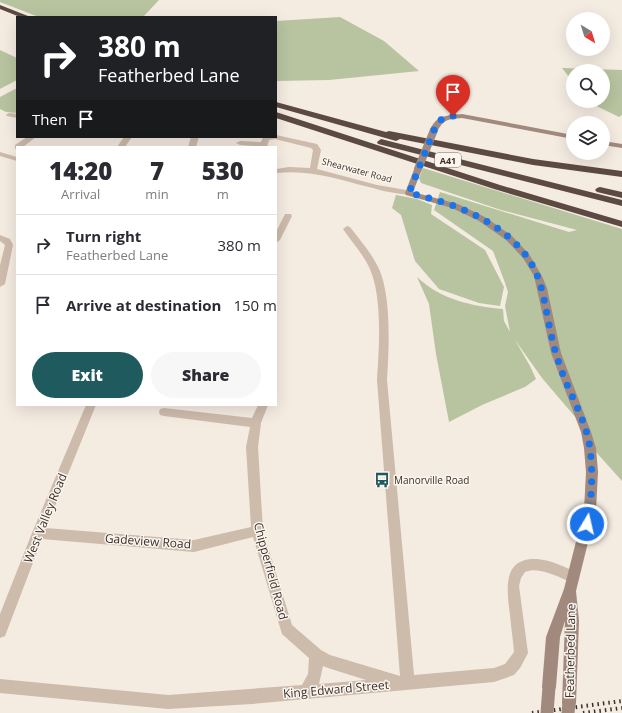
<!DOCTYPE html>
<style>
body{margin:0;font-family:"Open Sans",sans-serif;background:#f7f7f7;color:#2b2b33;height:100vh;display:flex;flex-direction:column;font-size:15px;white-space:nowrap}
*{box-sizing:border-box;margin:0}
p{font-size:13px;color:#7c7c81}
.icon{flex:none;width:22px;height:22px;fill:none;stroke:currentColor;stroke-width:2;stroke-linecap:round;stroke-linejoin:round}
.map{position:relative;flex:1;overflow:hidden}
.side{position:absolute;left:16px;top:146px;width:261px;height:260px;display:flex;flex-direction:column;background:#fff;border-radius:0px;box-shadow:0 4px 16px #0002}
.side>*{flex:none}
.hud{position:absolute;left:16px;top:16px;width:261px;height:122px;border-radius:0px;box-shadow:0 4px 16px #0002;background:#202124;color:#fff;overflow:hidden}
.needle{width:26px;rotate:142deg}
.tools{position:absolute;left:566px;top:12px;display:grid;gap:8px}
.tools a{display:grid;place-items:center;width:44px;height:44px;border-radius:50%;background:#fff;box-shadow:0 4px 16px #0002;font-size:20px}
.pin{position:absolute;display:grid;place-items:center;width:34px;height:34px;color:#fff;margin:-41px -17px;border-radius:50% 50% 50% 0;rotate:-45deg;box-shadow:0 0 4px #0007}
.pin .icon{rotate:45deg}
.me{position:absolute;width:44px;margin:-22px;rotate:9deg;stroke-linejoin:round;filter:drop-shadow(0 0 3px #0008)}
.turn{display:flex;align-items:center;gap:14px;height:84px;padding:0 16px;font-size:18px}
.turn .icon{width:52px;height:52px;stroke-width:2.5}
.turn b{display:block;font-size:28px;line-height:34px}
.then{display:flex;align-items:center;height:38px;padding:0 16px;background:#0003;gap:8px;font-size:15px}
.eta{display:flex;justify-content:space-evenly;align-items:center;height:68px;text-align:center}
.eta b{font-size:24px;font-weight:800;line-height:28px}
.action{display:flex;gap:8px;margin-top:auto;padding:8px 16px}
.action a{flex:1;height:46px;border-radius:24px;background:#1f5a5e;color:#fff;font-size:16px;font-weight:800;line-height:46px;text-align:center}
.action a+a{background:#f7f7f7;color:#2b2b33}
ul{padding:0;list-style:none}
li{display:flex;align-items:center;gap:12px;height:60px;padding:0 16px;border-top:1px solid #e1e1e2}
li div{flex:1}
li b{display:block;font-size:15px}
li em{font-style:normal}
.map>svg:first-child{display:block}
.green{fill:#b8c4a0}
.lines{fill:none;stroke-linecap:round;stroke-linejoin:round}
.street{fill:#cdbbac;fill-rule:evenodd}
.secondary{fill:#a18a7d;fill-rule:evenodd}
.highway{fill:#5c4a42;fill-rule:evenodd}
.rail{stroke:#3b302b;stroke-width:4;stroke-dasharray:1.5 4;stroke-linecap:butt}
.secondary-bridge-far1{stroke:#a18a7d;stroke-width:8}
.secondary-bridge{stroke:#a18a7d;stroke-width:13}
.route{stroke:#1a73e8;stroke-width:7;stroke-dasharray:0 12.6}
.labels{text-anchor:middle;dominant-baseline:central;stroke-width:3;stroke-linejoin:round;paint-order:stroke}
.shield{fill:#fbf5ee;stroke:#756b66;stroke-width:1}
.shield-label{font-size:9px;font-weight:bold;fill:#3b302b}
.far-street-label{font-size:9px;fill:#3b302b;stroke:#fbf5ee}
.poi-label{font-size:10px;fill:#3b302b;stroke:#fbf5ee;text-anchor:start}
.near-street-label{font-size:12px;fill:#3b302b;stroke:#fbf5ee}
</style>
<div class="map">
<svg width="622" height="713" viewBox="0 0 622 713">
<rect width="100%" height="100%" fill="#f4ebe1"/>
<!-- green -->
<path class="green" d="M 0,0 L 159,0 L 143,17 L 39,17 L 0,2 Z
M 340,17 L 384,41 L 419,71 L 329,80 L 276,81 L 276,21 Z
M 0,50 L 17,58 L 17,80 L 0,89 Z
M 562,68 L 622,70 L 622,115 L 619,117 L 586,101 L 603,101 L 603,71 L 573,71 L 573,82 Z
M 17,88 L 17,113 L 6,112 L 0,109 L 0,97 Z
M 423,168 L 622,229 L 622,481 L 596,452 L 588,432 L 542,378 L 515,340 L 530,366 L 536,379 L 525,387 L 482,405 L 449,422 L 436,354 L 429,304 L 417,277 C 441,300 472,306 503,309 L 504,321 L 510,332 L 505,306 L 508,292 L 504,280 L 493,251 L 434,210 L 440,192 L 569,232 L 577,230 L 501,210 L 421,183 L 419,178 Z
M 396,195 L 417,199 L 432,205 L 431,214 L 485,250 L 504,287 L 500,306 L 479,303 L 439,289 L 415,261 L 401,215 L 392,208 Z"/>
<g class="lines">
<!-- street -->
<path class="street" d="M 9,113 L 17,114 L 17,118 L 7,116 L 6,115 Z
M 276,135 L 317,144 L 321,150 L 317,169 L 377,185 L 412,191 L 413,193 L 409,195 C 397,193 384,192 373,188 C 340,180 311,169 276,173 L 276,169 L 289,167 L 310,168 L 313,150 L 311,148 L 275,139 L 269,140 L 267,147 L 240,145 L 236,143 L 240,141 L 261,142 L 263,137 L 276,137 Z
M 27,137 L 36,137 L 23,147 L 15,149 L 15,145 Z
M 124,137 L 132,137 L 125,147 L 117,147 Z
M 191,137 L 199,137 L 196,147 L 188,147 Z
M 0,152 L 17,157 L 17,161 L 0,156 Z
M 285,214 L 291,214 L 292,216 L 280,240 L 276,243 L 276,232 Z
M 347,226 L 350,227 C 359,239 370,251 377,265 C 392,292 389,349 387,380 L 414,675 L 494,668 L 505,664 L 514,652 C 513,639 511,627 510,615 C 507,592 501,557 537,559 C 551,560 565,567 578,573 L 579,577 L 578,581 L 573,583 C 559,578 540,566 525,572 L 521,578 L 519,586 L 528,653 L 520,668 L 514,675 L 494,682 L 252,704 L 168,709 L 0,693 L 0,679 L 168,695 L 302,685 L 308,674 L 309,658 L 282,634 L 253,537 L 194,552 L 42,539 L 5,636 L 0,638 L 0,614 L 32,533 L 86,405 L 96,405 L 46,528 L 194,540 L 251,527 L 246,447 L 250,427 L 164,416 L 160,415 L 159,412 L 160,409 L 164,408 L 252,418 L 258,405 L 268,405 L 261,423 L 258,447 L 263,531 L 292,625 L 321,650 L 330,655 L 400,676 L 377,380 C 379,348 383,296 369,267 C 363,254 351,241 343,229 ZM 323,666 L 328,668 L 366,680 L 319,684 Z
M 0,235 L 10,239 L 13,245 L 5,284 L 0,287 L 0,265 L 5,245 L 0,241 Z"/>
<!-- secondary -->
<path class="secondary" d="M 462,114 L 573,135 L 573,139 L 462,118 C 448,120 444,118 437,132 L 434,132 L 430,130 C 437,114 447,116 462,114 Z
M 603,141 L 622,144 L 622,148 L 603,145 Z
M 415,167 L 418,167 L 422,169 L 413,192 L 458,204 L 485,217 L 512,236 L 529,254 L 542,276 L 547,288 L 561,353 L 591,432 L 596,448 L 598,472 L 596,510 L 576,591 L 579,621 L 576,703 L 574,708 L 569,710 L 564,708 L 562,703 L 565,621 L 560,637 L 556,687 L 554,692 L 549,694 L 544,692 L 542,687 L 546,637 L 564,589 L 584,510 L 586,472 L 584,448 L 581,432 L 551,353 L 534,276 L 523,258 L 506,240 L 479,221 L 452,208 L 406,195 L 405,193 Z"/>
<!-- highway -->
<path class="highway" d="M 0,5 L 28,16 L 29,17 L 20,17 L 0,9 Z
M 276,102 L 386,132 L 389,131 L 533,159 L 622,171 L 622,177 L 533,165 L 400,139 L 396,141 L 276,107 Z
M 276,112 L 500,185 L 622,221 L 622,227 L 494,189 L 276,118 Z
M 381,139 L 622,200 L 622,206 L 378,144 L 377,142 Z
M 600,187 L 622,192 L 622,198 L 597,192 L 595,190 L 597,188 Z"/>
<!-- rail -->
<path class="rail" d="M 532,713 L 622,701
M 583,713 L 622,708"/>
<!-- secondary-bridge-far1 -->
<path class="secondary-bridge-far1" d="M 418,169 L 434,130"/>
<!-- secondary-bridge -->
<path class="secondary-bridge" d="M 547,713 L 549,687
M 568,713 L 569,703"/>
</g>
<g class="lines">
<!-- route -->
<path class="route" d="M 453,116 L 442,119 L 436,125 L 409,193 C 449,202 490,216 519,247 C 540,270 542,290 548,319 C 551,336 555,352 561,369 C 570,395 586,420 590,448 C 593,474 592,499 587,524"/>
</g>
<!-- icons -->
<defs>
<g id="bus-bare" transform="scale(1.2)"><path d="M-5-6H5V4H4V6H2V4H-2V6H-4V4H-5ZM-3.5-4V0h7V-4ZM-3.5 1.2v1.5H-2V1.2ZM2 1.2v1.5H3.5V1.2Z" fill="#1f5a5e" stroke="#fbf5ee" stroke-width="2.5" paint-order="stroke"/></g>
</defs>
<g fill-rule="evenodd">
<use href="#bus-bare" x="382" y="480"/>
</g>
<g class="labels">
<!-- shield labels -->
<rect class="shield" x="435" y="153" width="26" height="14" rx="3"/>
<g class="shield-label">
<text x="448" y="160">A41</text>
</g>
<!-- far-street labels -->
<g class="far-street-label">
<text transform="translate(357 170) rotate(15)">Shearwater Road</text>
</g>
<!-- poi labels -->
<g class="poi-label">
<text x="394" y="480">Manorville Road</text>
</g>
<!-- near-street labels -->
<g class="near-street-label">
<text transform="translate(45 518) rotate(-68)">West Valley Road</text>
<text transform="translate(148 541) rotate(4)">Gadeview Road</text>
<text transform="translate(271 571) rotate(75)">Chipperfield Road</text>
<text transform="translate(570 651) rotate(-89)">Featherbed Lane</text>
<text transform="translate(336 689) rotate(-5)">King Edward Street</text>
</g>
</g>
</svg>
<div class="tools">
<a><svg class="needle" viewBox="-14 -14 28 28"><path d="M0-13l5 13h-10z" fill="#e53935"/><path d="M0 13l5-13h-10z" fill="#7c7c81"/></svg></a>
<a><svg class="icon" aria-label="search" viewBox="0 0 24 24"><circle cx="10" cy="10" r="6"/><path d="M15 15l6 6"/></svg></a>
<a><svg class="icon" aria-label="layers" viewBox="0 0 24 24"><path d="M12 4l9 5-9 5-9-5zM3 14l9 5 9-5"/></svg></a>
</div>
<div class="pin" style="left:453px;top:116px;background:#d93025"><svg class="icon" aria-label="arrive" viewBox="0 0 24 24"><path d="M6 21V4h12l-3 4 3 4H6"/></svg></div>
<svg class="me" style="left:587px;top:524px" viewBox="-20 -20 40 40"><circle r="17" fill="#1a73e8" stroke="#fff" stroke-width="3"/><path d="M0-11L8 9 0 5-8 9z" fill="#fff"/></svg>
<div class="hud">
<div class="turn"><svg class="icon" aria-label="right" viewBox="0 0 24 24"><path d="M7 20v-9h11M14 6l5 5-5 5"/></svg><div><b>380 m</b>Featherbed Lane</div></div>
<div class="then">Then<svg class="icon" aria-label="arrive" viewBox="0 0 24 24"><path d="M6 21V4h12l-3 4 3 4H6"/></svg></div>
</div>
<section class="side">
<div class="eta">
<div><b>14:20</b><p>Arrival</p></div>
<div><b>7</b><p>min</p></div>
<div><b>530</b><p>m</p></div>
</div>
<ul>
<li><svg class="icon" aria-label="right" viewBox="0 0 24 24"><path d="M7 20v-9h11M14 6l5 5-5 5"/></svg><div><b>Turn right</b><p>Featherbed Lane</p></div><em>380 m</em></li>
<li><svg class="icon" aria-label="arrive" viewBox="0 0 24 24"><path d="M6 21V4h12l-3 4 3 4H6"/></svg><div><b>Arrive at destination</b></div><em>150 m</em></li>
</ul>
<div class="action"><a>Exit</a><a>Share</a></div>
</section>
</div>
